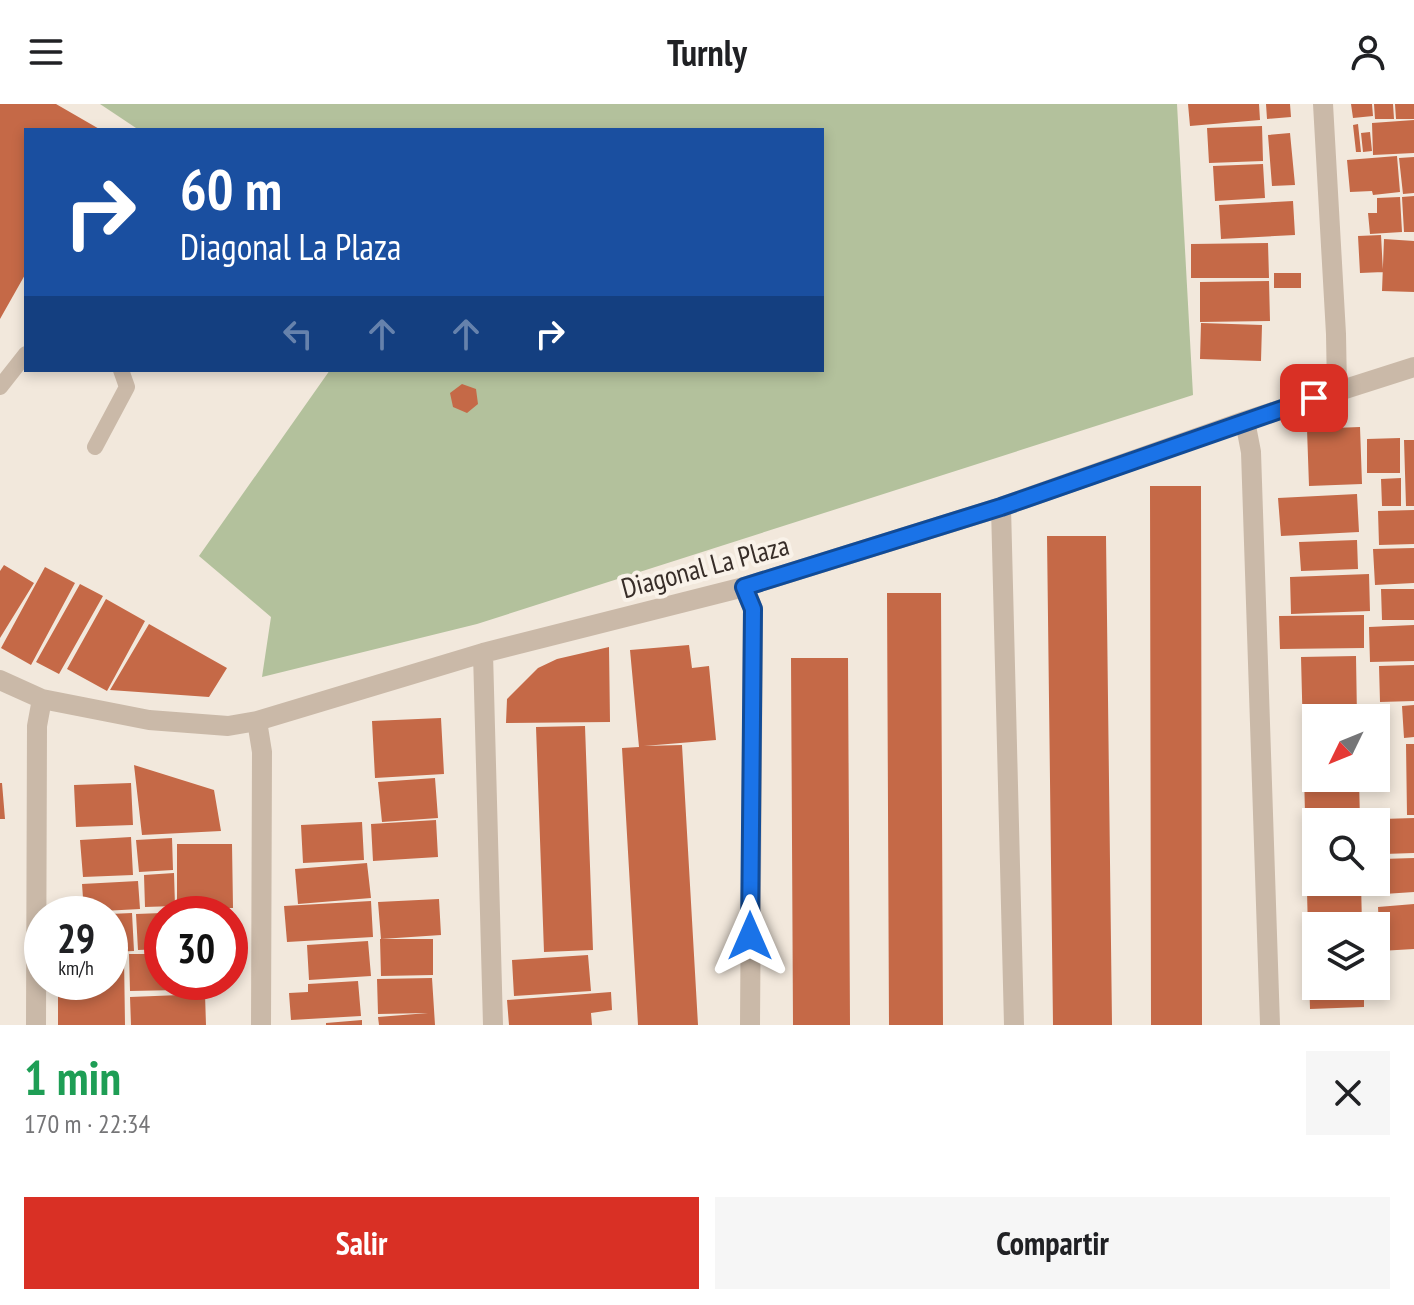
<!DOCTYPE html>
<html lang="es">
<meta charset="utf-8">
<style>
body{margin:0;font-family:"PT Sans Narrow",sans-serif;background:#f6f6f6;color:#202124;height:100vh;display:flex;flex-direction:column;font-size:30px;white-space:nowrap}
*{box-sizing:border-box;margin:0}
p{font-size:26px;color:#757577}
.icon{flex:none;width:44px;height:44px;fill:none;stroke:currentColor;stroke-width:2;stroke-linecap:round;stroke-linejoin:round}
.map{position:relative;height:921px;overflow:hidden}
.drawer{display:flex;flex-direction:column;background:#fff;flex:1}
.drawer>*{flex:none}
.top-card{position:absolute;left:24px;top:24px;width:800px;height:244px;border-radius:0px;box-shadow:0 4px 12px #0003;background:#1a4fa0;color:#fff;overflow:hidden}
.needle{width:52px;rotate:227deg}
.controls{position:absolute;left:1302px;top:600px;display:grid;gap:16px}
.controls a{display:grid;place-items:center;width:88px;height:88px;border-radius:0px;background:#fff;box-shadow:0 4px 12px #0003;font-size:40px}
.speed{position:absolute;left:24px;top:792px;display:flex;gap:16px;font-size:40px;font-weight:700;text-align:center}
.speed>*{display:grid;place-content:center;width:104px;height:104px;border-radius:50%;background:#fff;box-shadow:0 4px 12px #0003;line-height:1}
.speed small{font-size:20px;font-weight:400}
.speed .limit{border:12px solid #d22;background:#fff;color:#111}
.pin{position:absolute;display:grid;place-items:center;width:68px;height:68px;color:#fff;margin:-34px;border-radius:16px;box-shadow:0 4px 12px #0006}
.me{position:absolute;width:88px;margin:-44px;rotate:0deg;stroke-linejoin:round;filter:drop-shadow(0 0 6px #0008)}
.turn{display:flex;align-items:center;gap:28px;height:168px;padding:0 24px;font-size:36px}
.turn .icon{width:104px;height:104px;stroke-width:2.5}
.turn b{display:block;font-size:56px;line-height:68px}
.lanes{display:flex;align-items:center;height:76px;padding:0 24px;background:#0003;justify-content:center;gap:40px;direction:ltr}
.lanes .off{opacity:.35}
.round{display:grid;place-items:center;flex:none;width:84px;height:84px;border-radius:0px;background:#f6f6f6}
.overview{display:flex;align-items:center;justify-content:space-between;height:136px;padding:0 24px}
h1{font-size:48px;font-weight:700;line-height:60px;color:#1e9e55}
.primary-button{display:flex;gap:16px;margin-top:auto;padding:16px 24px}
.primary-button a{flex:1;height:92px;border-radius:0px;background:#d93025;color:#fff;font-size:32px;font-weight:700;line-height:92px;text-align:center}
.primary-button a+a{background:#f6f6f6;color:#202124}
header{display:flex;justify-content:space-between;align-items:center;height:104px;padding:0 24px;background:#fff;font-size:36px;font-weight:700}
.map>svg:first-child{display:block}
.green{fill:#b3c19c}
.building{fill:#c56947}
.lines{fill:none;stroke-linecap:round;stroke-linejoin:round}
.lane{stroke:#cab9a8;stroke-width:16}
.street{stroke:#cab9a8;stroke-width:20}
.route-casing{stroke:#114b97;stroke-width:20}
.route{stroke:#1a73e8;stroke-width:14}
.labels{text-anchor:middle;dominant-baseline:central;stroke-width:8;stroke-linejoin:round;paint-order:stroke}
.street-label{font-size:28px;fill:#372d28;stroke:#f9f2e9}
</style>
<header><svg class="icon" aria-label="menu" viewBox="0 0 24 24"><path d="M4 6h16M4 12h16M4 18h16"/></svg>Turnly<svg class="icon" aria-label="person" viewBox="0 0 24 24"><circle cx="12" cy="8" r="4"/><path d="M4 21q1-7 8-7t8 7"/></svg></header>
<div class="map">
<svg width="1414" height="921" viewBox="0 0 1414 921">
<rect width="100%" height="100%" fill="#f2e8dc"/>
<!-- green -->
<path class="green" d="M 100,0 L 1177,0 L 1193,291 L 477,520 L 262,573 L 271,513 L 199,452 L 330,266 L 822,266 L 822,26 L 139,26 Z"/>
<!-- building -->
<path class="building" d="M 0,0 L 56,0 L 101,26 L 26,26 L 26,169 L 0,215 Z
M 1188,0 L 1259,0 L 1260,16 L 1190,22 Z
M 1266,0 L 1290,0 L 1291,13 L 1267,15 Z
M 1351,0 L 1372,0 L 1373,12 L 1353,14 Z
M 1374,0 L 1393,0 L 1394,15 L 1375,15 Z
M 1395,0 L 1414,0 L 1414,15 L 1396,15 Z
M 1414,16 L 1414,49 L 1373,51 L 1372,19 Z
M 1358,20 L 1361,48 L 1356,48 L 1353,21 Z
M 1262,22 L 1263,57 L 1209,59 L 1207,24 Z
M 1370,28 L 1372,47 L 1363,48 L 1361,29 Z
M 1290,29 L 1295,81 L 1272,82 L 1268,31 Z
M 1397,52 L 1400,88 L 1373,91 L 1372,87 L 1350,88 L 1347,56 Z
M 1414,53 L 1414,89 L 1403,90 L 1399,54 Z
M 1263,60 L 1265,94 L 1215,97 L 1213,62 Z
M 1414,92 L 1414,128 L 1404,128 L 1402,93 Z
M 1400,93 L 1402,128 L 1370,130 L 1368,109 L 1377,109 L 1377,94 Z
M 1293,97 L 1295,131 L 1221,135 L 1219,101 Z
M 1381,131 L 1383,168 L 1360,169 L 1358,132 Z
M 1384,135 L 1414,137 L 1414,188 L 1382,187 Z
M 1268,139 L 1269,174 L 1191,174 L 1191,140 Z
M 1274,169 L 1301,169 L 1301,184 L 1274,184 Z
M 1269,177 L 1270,217 L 1200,218 L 1200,178 Z
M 1201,219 L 1262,221 L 1261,257 L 1200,255 Z
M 462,280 L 476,285 L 478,300 L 467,309 L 453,303 L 450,289 Z
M 1360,323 L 1362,380 L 1309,382 L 1307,325 Z
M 1400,334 L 1400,369 L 1367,369 L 1367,335 Z
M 1404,336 L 1414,336 L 1414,402 L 1406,402 Z
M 1401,374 L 1401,402 L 1382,402 L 1381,375 Z
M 1150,382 L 1201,382 L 1202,921 L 1151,921 Z
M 1357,390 L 1359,428 L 1281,432 L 1278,394 Z
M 1414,406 L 1414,440 L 1379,441 L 1378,407 Z
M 1047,432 L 1106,432 L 1112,921 L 1053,921 Z
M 1357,436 L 1358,465 L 1301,467 L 1299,438 Z
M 1414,444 L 1414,479 L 1375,481 L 1373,445 Z
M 4,461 L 34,479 L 0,534 L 0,467 Z
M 45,463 L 75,479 L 31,561 L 1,544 Z
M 1369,470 L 1370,507 L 1291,510 L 1290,473 Z
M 80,480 L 103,492 L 59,570 L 36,558 Z
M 1381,485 L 1414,485 L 1414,516 L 1382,516 Z
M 887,489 L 941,489 L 943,921 L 889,921 Z
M 106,495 L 145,517 L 107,587 L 67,565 Z
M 1364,511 L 1364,544 L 1280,545 L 1279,512 Z
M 149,520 L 227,564 L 209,593 L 110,586 Z
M 1414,521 L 1414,557 L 1370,558 L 1369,523 Z
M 689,541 L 692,564 L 709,562 L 716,636 L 644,642 L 682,641 L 698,921 L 638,921 L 622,644 L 639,643 L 630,546 Z
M 609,543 L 610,618 L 506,619 L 507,595 L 538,564 L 557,555 Z
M 1356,552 L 1357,614 L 1316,614 L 1316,674 L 1359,674 L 1360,718 L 1316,718 L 1316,778 L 1361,778 L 1362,822 L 1316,822 L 1316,882 L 1364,882 L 1364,903 L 1310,905 L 1301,553 Z
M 791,554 L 848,554 L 850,921 L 793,921 Z
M 1414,561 L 1414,597 L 1380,598 L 1379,562 Z
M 1414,601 L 1414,633 L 1404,634 L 1402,602 Z
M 441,614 L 444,670 L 375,674 L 372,617 Z
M 585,622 L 593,846 L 544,848 L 536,623 Z
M 1406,640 L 1414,640 L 1414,711 L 1407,711 Z
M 134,661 L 214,686 L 221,727 L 142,731 Z
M 435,674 L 438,714 L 382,718 L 378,678 Z
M 0,679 L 2,679 L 5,715 L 0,715 Z
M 131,679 L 133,721 L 76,723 L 74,681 Z
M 1414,714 L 1414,749 L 1384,750 L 1382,715 Z
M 436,716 L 438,753 L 373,757 L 371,720 Z
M 362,718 L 364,756 L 303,759 L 301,721 Z
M 131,733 L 133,771 L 83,773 L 80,736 Z
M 172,734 L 173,766 L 139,768 L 136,736 Z
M 177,740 L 232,740 L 233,804 L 177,804 Z
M 1414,754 L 1414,788 L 1384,790 L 1382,755 Z
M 367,759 L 371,794 L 298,800 L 295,765 Z
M 174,769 L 175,802 L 145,803 L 144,771 Z
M 138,777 L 140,805 L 84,808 L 82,780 Z
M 439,795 L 441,831 L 381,835 L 378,798 Z
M 371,797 L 373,833 L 287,838 L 284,802 Z
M 1414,800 L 1414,845 L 1380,847 L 1378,803 Z
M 230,808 L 233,808 L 234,842 L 230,842 Z
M 132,809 L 134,847 L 110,848 L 110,810 Z
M 162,809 L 162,845 L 138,846 L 136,810 Z
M 380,835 L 433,835 L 433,871 L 381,872 Z
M 368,837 L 371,872 L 309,876 L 307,841 Z
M 129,850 L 162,850 L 162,878 L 227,878 L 227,885 L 130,887 Z
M 588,851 L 591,887 L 514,892 L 512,856 Z
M 124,852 L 125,921 L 58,921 L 58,878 L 110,878 L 110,853 Z
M 432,874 L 435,921 L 379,921 L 378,913 L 428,909 L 378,910 L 377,875 Z
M 358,877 L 361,912 L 291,916 L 289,889 L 308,888 L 308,880 Z
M 611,888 L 612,906 L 591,909 L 592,921 L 509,921 L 507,896 Z
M 205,890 L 206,921 L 131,921 L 130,893 Z
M 362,916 L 362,921 L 326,921 L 326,919 Z"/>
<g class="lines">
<!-- lane -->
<path class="lane" d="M 0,283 L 26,250
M 95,343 L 127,283 L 121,266"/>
<!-- street -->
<path class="street" d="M 1323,0 L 1336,230 L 1337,286
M 1245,317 L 1251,348 L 1270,921
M 1001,403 L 1014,921
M 744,483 L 753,505 L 750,921
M 483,549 L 493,921
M 0,576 L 42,595 L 149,616 L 228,622 L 257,617 L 483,549 L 744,483 L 1001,403 L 1245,317 L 1414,263
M 257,617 L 262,648 L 261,921
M 36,921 L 37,622 L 42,595"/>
</g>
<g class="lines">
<!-- route casing -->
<g class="route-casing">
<path id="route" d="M 750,832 L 753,505 L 744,483 L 1001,403 L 1314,294"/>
</g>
<!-- route -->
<use href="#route" class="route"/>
</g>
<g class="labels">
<!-- street labels -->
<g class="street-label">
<text transform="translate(705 462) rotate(-15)">Diagonal La Plaza</text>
</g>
</g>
</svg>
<div class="controls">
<a><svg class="needle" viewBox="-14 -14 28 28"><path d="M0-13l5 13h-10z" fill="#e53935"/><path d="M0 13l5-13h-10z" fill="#757577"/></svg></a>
<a><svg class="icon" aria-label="search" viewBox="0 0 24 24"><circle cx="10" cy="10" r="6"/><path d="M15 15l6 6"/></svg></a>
<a><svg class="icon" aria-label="layers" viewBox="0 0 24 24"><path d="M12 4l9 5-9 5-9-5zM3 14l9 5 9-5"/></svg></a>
</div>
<div class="speed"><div>29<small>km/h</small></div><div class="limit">30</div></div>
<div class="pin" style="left:1314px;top:294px;background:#d93025"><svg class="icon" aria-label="arrive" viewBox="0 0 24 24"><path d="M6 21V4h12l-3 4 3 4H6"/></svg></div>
<svg class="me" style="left:750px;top:832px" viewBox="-20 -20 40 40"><path d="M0-17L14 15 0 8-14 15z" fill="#1a73e8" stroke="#fff" stroke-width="4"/></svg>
<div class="top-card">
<div class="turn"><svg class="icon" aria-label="right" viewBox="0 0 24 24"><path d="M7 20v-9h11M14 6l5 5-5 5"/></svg><div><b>60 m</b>Diagonal La Plaza</div></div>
<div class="lanes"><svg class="icon off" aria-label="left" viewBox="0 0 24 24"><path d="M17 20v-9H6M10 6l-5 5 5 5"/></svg><svg class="icon off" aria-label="ahead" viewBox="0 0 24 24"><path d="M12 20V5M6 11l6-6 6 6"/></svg><svg class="icon off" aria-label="ahead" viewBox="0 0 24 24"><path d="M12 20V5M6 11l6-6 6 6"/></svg><svg class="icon" aria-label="right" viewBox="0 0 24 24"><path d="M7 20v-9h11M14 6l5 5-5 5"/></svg></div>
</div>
</div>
<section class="drawer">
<div class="overview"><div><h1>1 min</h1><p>170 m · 22:34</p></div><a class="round"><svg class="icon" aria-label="close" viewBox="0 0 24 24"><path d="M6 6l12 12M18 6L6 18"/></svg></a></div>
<div class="primary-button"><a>Salir</a><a>Compartir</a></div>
</section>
